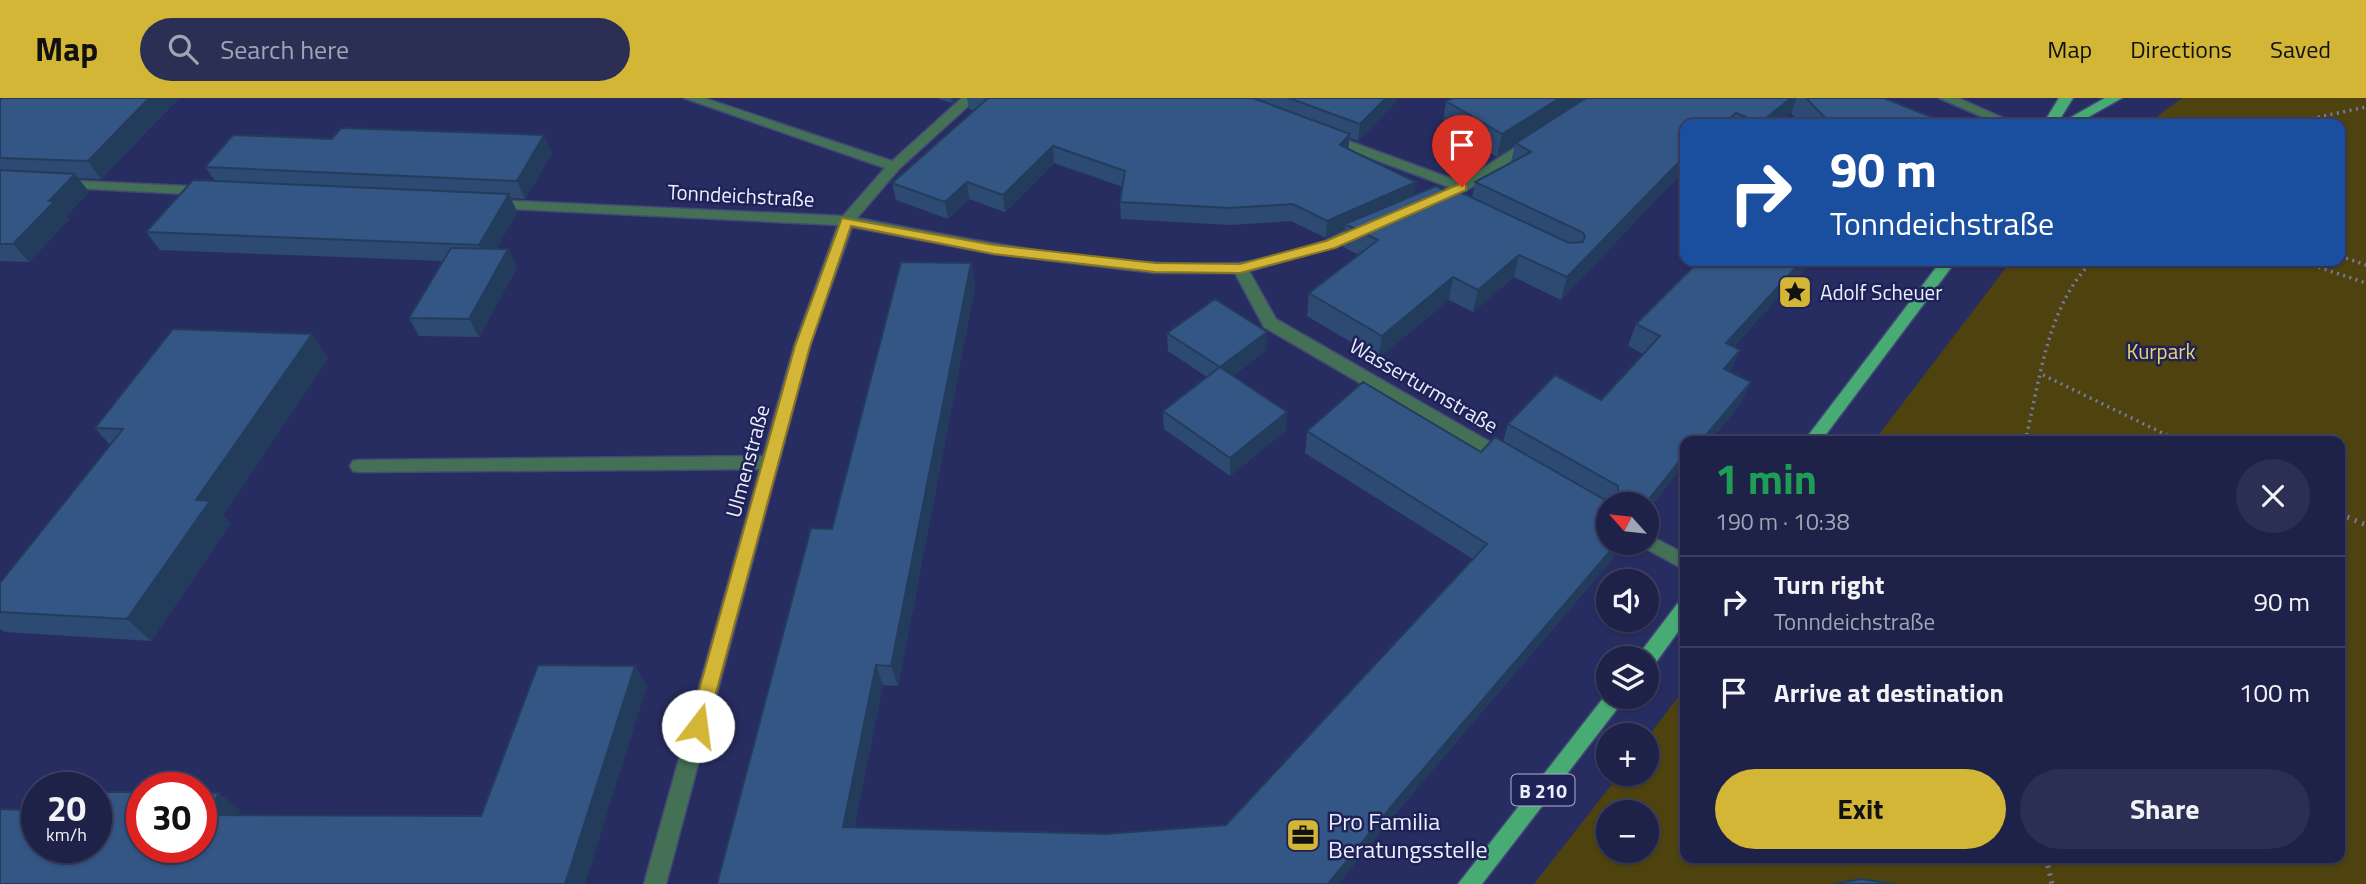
<!DOCTYPE html>
<meta charset="utf-8">
<style>
body{margin:0;font-family:"Titillium Web",sans-serif;background:#2b2f53;color:#f1f3f6;height:100vh;display:flex;flex-direction:column;font-size:26px;white-space:nowrap}
*{box-sizing:border-box;margin:0}
p{font-size:23px;color:#a1a4b4}
.icon{flex:none;width:38px;height:38px;fill:none;stroke:currentColor;stroke-width:2;stroke-linecap:round;stroke-linejoin:round}
.map{position:relative;flex:1;overflow:hidden}
.side{position:absolute;left:1680px;top:338px;width:665px;height:427px;display:flex;flex-direction:column;background:#1e2249;border-radius:14px;box-shadow:0 2px 5px #0004,0 0 0 2px #3c3f61}
.side>*{flex:none}
.banner{position:absolute;left:1680px;top:21px;width:665px;height:147px;border-radius:14px;box-shadow:0 2px 5px #0004,0 0 0 2px #3c3f61;background:#1a4fa0;color:#fff;overflow:hidden}
.needle{width:46px;rotate:297deg}
.buttons{position:absolute;left:1596px;top:394px;display:grid;gap:14px}
.buttons a{display:grid;place-items:center;width:63px;height:63px;border-radius:50%;background:#1e2249;box-shadow:0 2px 5px #0004,0 0 0 2px #3c3f61;font-size:35px}
.speed{position:absolute;left:21px;top:674px;display:flex;gap:14px;font-size:35px;font-weight:700;text-align:center}
.speed>*{display:grid;place-content:center;width:91px;height:91px;border-radius:50%;background:#1e2249;box-shadow:0 2px 5px #0004,0 0 0 2px #3c3f61;line-height:1}
.speed small{font-size:18px;font-weight:400}
.speed .limit{border:10px solid #d22;background:#fff;color:#111}
.pin{position:absolute;display:grid;place-items:center;width:60px;height:60px;color:#fff;margin:-72px -30px;border-radius:50% 50% 50% 0;rotate:-45deg;box-shadow:0 0 7px #0007}
.pin .icon{rotate:45deg}
.me{position:absolute;width:77px;margin:-38px;rotate:15deg;stroke-linejoin:round;filter:drop-shadow(0 0 5px #0008)}
.turn{display:flex;align-items:center;gap:24px;height:147px;padding:0 35px;font-size:32px}
.turn .icon{width:91px;height:91px;stroke-width:2.5}
.turn b{display:block;font-size:49px;line-height:60px}
.round{display:grid;place-items:center;flex:none;width:74px;height:74px;border-radius:37px;background:#2b2f53}
.overview{display:flex;align-items:center;justify-content:space-between;height:119px;padding:0 35px}
h1{font-size:42px;font-weight:700;line-height:52px;color:#1e9e55}
.button{display:flex;gap:14px;margin-top:auto;padding:14px 35px}
.button a{flex:1;height:80px;border-radius:42px;background:#d3b635;color:#111;font-size:28px;font-weight:700;line-height:80px;text-align:center}
.button a+a{background:#2b2f53;color:#f1f3f6}
ul{padding:0;list-style:none}
li{display:flex;align-items:center;gap:21px;height:91px;padding:0 35px;border-top:2px solid #3c3f61}
li div{flex:1}
li b{display:block;font-size:26px}
li em{font-style:normal}
header{display:flex;align-items:center;gap:42px;box-sizing:border-box;height:98px;padding:0 35px;background:#d3b635;color:#111}
header strong{font-size:33px}
nav{display:flex;gap:38px;margin-inline-start:auto;font-size:24px}
.search{width:490px;height:63px;background:#2b2f53;display:flex;align-items:center;gap:18px;box-sizing:border-box;padding:0 24px;border-radius:38px;color:#a1a4b4;font-size:26px}
.map>svg:first-child{display:block}
.green{fill:#4e430f;fill-rule:evenodd}
.lines{fill:none;stroke-linecap:round;stroke-linejoin:round}
.minor-casing{stroke:#434877;stroke-width:3}
.major-casing{stroke:#434877;stroke-width:3}
.path-far1{stroke:#767a9f;stroke-width:3.5;stroke-dasharray:2 4.5;stroke-linecap:butt}
.path{stroke:#767a9f;stroke-width:5;stroke-dasharray:2 6;stroke-linecap:butt}
.minor{fill:#447055;fill-rule:evenodd}
.major{fill:#49ab74;fill-rule:evenodd}
.wall{fill:#2d4a72}
.shaded-wall{fill:#243c5c}
.building{fill:#345684;stroke:#243c5c;stroke-width:2}
.route{fill:#d3b635;stroke:#897622;stroke-width:2}
.labels{text-anchor:middle;dominant-baseline:central;stroke-width:5;stroke-linejoin:round;paint-order:stroke}
.shield{fill:#1f2256;stroke:#aeb1ca;stroke-width:2}
.shield-label{font-size:19px;font-weight:bold;fill:#ebeefc}
.street-label{font-size:21px;fill:#ebeefc;stroke:#1f2256}
.poi-label{font-size:21px;fill:#ebeefc;stroke:#1f2256;text-anchor:start}
.park-label{font-size:21px;fill:#e9d376;stroke:#1f2256}
.near-poi-label{font-size:24px;fill:#ebeefc;stroke:#1f2256;text-anchor:start}
</style>
<header>
<strong>Map</strong>
<div class="search"><svg class="icon" aria-label="search" viewBox="0 0 24 24"><circle cx="10" cy="10" r="6"/><path d="M15 15l6 6"/></svg>Search here</div>
<nav><a>Map</a><a>Directions</a><a>Saved</a></nav>
</header>
<div class="map">
<svg width="2366" height="786" viewBox="0 0 2366 786">
<rect width="100%" height="100%" fill="#282d61"/>
<!-- green -->
<path class="green" d="M 2182,0 L 2366,0 L 2366,786 L 1534,786 L 1620,676 L 1647,676 L 1647,640 L 1685,590 L 1685,760 L 2340,760 L 2340,343 L 1874,343 L 2011,163 L 2340,163 L 2340,26 L 2147,26 ZM 1608,714 L 1647,714 L 1647,752 L 1608,752 Z"/>
<g class="lines">
<!-- minor casing -->
<g class="minor-casing">
<path id="minor" d="M 684,0 L 704,0 L 892,63 L 962,0 L 977,0 L 899,71 L 857,120 C 978,143 1115,172 1237,165 C 1259,164 1303,150 1325,143 C 1338,138 1355,124 1369,128 L 1371,131 L 1369,134 L 1335,149 L 1249,173 L 1276,221 L 1511,356 L 1514,361 L 1511,366 L 1499,366 L 1264,229 L 1235,175 L 1155,175 L 994,156 L 852,129 L 810,248 L 666,786 L 644,786 L 760,371 L 359,374 L 353,373 L 350,368 L 353,363 L 359,362 L 763,358 L 794,248 L 838,127 L 493,110 L 486,106 L 493,102 L 843,118 L 885,70 Z
M 1939,0 L 1958,0 L 2017,26 L 1999,26 Z
M 1327,35 L 1461,84 L 1527,42 L 1537,42 L 1539,45 L 1467,92 L 1429,107 L 1422,103 L 1424,100 L 1449,89 L 1322,42 L 1322,36 Z
M 59,82 L 206,89 L 213,93 L 206,97 L 54,89 L 54,83 Z
M 1647,436 L 1685,456 L 1685,472 L 1641,448 L 1639,444 L 1647,444 Z"/>
</g>
<!-- major casing -->
<g class="major-casing">
<path id="major" d="M 2059,0 L 2073,0 L 2057,26 L 2043,26 Z
M 2105,0 L 2122,0 L 2076,26 L 2059,26 Z
M 1941,163 L 1956,163 L 1821,343 L 1804,343 Z
M 1685,502 L 1685,524 L 1654,567 L 1647,569 L 1647,560 L 1638,560 L 1640,555 L 1678,505 Z
M 1608,594 L 1608,598 L 1627,598 L 1482,786 L 1458,786 Z"/>
</g>
<!-- path-far1 -->
<path class="path-far1" d="M 2286,26 L 2366,9
M 2340,158 L 2366,167
M 2300,163 L 2366,185
M 2043,277 L 2179,343
M 2025,343 C 2040,284 2047,206 2093,163"/>
<!-- path -->
<path class="path" d="M 2340,416 L 2366,427
M 2046,760 L 2052,786"/>
<!-- minor -->
<use href="#minor" class="minor"/>
<!-- major -->
<use href="#major" class="major"/>
</g>
<!-- wall -->
<path class="wall" d="M 2,0 L 179,0 L 101,81 L 78,80 L 89,94 L 66,118 L 69,121 L 29,164 L 0,163 L 0,2 Z
M 936,0 L 959,0 L 952,5 Z
M 967,0 L 1397,0 L 1397,3 L 1358,43 L 1350,40 L 1348,51 L 1414,97 L 1452,96 L 1472,100 L 1475,84 L 1511,64 L 1515,47 L 1497,59 L 1443,25 L 1446,3 L 1453,0 L 1884,0 L 1931,26 L 1801,26 L 1791,15 L 1777,26 L 1685,26 L 1685,74 L 1666,91 L 1561,202 L 1514,179 L 1473,214 L 1449,202 L 1378,260 L 1307,218 L 1309,195 L 1359,157 L 1343,149 L 1345,132 L 1326,140 L 1291,123 L 1231,127 L 1121,121 L 1120,104 L 1123,89 L 1054,65 L 1005,114 L 969,101 L 948,121 L 896,102 L 892,85 L 974,13 L 969,11 Z
M 552,55 L 525,101 L 511,100 L 517,114 L 496,151 L 508,151 L 517,169 L 479,239 L 419,238 L 409,220 L 443,163 L 160,152 L 146,134 L 215,83 L 205,69 Z
M 1812,163 L 1734,248 L 1740,252 L 1730,274 L 1740,306 L 1710,343 L 1685,343 L 1685,365 L 1647,413 L 1647,406 L 1608,406 L 1619,448 L 1614,459 L 1390,722 L 1338,786 L 717,786 L 832,431 L 971,165 L 975,188 L 898,588 L 883,587 L 854,730 L 1105,736 L 1226,727 L 1473,461 L 1305,355 L 1307,333 L 1481,354 L 1503,344 L 1508,326 L 1601,302 L 1643,256 L 1628,248 L 1636,226 Z
M 1167,235 L 1266,252 L 1232,278 L 1286,332 L 1230,378 L 1164,331 L 1163,313 L 1207,279 L 1168,253 Z
M 328,260 L 223,417 L 230,426 L 151,543 L 5,534 L 0,531 L 0,485 L 110,347 L 95,330 Z"/>
<!-- shaded-wall -->
<path class="shaded-wall" d="M 149,0 L 179,0 L 101,81 L 88,63 Z
M 951,0 L 959,0 L 952,5 Z
M 1386,0 L 1397,0 L 1397,3 L 1358,43 L 1360,26 Z
M 1560,0 L 1590,0 L 1516,45 L 1515,47 L 1497,59 L 1502,36 Z
M 1791,0 L 1797,0 L 1791,15 L 1777,26 L 1760,26 Z
M 1736,15 L 1732,26 L 1723,26 Z
M 1350,36 L 1348,53 L 1340,47 Z
M 544,37 L 552,55 L 525,101 L 517,83 Z
M 1053,48 L 1054,65 L 1005,114 L 1003,97 Z
M 1685,59 L 1685,74 L 1666,91 L 1561,202 L 1567,179 L 1674,69 Z
M 75,76 L 89,94 L 66,118 L 69,121 L 29,164 L 13,146 L 49,103 Z
M 967,84 L 969,101 L 948,121 L 945,104 Z
M 1416,84 L 1414,102 L 1345,126 L 1345,132 L 1326,140 L 1327,123 Z
M 509,96 L 517,114 L 488,165 L 479,147 Z
M 508,151 L 517,169 L 479,239 L 469,221 Z
M 1519,157 L 1514,179 L 1473,214 L 1478,192 Z
M 1802,163 L 1812,163 L 1717,267 L 1726,245 Z
M 971,165 L 975,188 L 898,588 L 891,568 Z
M 1453,179 L 1449,202 L 1378,260 L 1382,238 Z
M 1267,234 L 1266,252 L 1219,287 L 1220,269 Z
M 312,236 L 328,260 L 223,417 L 230,426 L 151,543 L 127,521 L 196,402 Z
M 1740,252 L 1730,274 L 1724,271 Z
M 1751,284 L 1740,306 L 1710,343 L 1701,343 Z
M 1287,314 L 1286,332 L 1230,378 L 1230,360 Z
M 1685,356 L 1685,365 L 1647,413 L 1647,406 L 1645,406 Z
M 1617,444 L 1622,444 L 1619,448 L 1614,459 L 1390,722 L 1338,786 L 1328,786 L 1395,704 Z
M 876,567 L 883,587 L 851,747 L 843,729 Z
M 635,568 L 647,588 L 585,786 L 565,786 Z
M 219,695 L 241,713 L 229,735 L 207,717 Z"/>
<!-- building -->
<path class="building" d="M 2,0 L 149,0 L 88,63 L 0,60 L 0,2 Z
M 984,0 L 1253,0 L 1350,36 L 1340,47 L 1416,84 L 1327,123 L 1293,106 L 1231,110 L 1120,104 L 1125,73 L 1053,48 L 1003,97 L 967,84 L 945,104 L 892,85 L 987,1 Z
M 1289,0 L 1386,0 L 1360,26 Z
M 1453,0 L 1560,0 L 1502,36 L 1446,3 Z
M 1586,0 L 1791,0 L 1760,25 L 1736,15 L 1723,26 L 1685,26 L 1685,59 L 1674,69 L 1567,179 L 1519,157 L 1478,192 L 1453,179 L 1382,238 L 1309,195 L 1378,142 L 1345,126 L 1436,88 L 1452,96 L 1458,93 L 1569,145 L 1583,144 L 1585,138 L 1582,134 L 1475,84 L 1531,54 L 1516,45 Z
M 1806,0 L 1884,0 L 1934,20 L 1928,26 L 1831,26 Z
M 341,30 L 544,37 L 517,83 L 205,69 L 233,37 L 332,41 Z
M 0,72 L 75,76 L 49,103 L 55,103 L 13,146 L 0,146 Z
M 193,82 L 509,96 L 479,147 L 146,134 Z
M 451,150 L 508,151 L 469,221 L 409,220 Z
M 1699,163 L 1802,163 L 1726,245 L 1740,252 L 1724,271 L 1751,284 L 1701,343 L 1697,341 L 1695,343 L 1685,343 L 1685,356 L 1645,406 L 1619,406 L 1618,388 L 1508,326 L 1555,277 L 1601,302 L 1660,238 L 1636,226 Z
M 901,164 L 971,165 L 891,568 L 876,567 L 843,729 L 1105,736 L 1226,727 L 1487,446 L 1307,333 L 1363,284 L 1481,354 L 1495,339 L 1612,406 L 1608,406 L 1608,444 L 1618,444 L 1395,704 L 1328,786 L 717,786 L 811,430 L 832,431 Z
M 1215,201 L 1267,234 L 1220,269 L 1167,235 Z
M 173,231 L 312,236 L 196,402 L 210,403 L 127,521 L 0,514 L 0,485 L 123,331 L 95,330 Z
M 1220,269 L 1287,314 L 1230,360 L 1163,313 Z
M 538,567 L 635,568 L 565,786 L 0,786 L 0,711 L 26,712 L 37,694 L 37,749 L 96,749 L 96,694 L 142,694 L 142,749 L 201,749 L 201,695 L 219,695 L 207,717 L 481,718 Z
M 1861,781 L 1895,786 L 1896,786 L 1833,786 Z"/>
<!-- route -->
<path class="route" d="M 1462,85 L 1466,86 L 1466,92 L 1335,150 L 1240,175 L 1155,174 L 994,156 L 851,128 L 810,248 L 707,628 L 705,633 L 698,636 L 692,633 L 689,628 L 795,248 L 842,120 L 994,147 L 1155,165 L 1240,166 L 1326,143 Z"/>
<!-- icons -->
<defs>
<g id="sight-square" transform="scale(1.75)"><rect x="-9" y="-9" width="18" height="18" rx="4" fill="#d3b635" stroke="#1f2256"/><path d="M0-6L1.8-2.2L6-1.7L2.9 1.2L3.7 5.4L0 3.3L-3.7 5.4L-2.9 1.2L-6-1.7L-1.8-2.2Z" fill="#111"/></g>
<g id="office-square" transform="scale(1.75)"><rect x="-9" y="-9" width="18" height="18" rx="4" fill="#d3b635" stroke="#1f2256"/><path d="M-6-3h4V-5.5h4V-3h4V5H-6ZM-1-4.5V-3h2v-1.5ZM-6 0V1H6V0Z" fill="#111"/></g>
</defs>
<g fill-rule="evenodd">
<use href="#sight-square" x="1795" y="194"/>
<use href="#office-square" x="1303" y="737"/>
</g>
<g class="labels">
<!-- shield labels -->
<rect class="shield" x="1511.5" y="676.5" width="63" height="31" rx="5"/>
<g class="shield-label">
<text x="1543" y="692">B 210</text>
</g>
<!-- street labels -->
<g class="street-label">
<text transform="translate(741 97) rotate(3)">Tonndeichstraße</text>
<text transform="translate(1424 287) rotate(30)">Wasserturmstraße</text>
<text transform="translate(747 363) rotate(-75)">Ulmenstraße</text>
</g>
<!-- poi labels -->
<g class="poi-label">
<text x="1820" y="194">Adolf Scheuer</text>
</g>
<!-- park labels -->
<g class="park-label">
<text x="2161" y="253">Kurpark</text>
</g>
<!-- near-poi labels -->
<g class="near-poi-label">
<text x="1328" y="723">Pro Familia<tspan x="1328" dy="28">Beratungsstelle</tspan></text>
</g>
</g>
</svg>
<div class="buttons">
<a><svg class="needle" viewBox="-14 -14 28 28"><path d="M0-13l5 13h-10z" fill="#e53935"/><path d="M0 13l5-13h-10z" fill="#a1a4b4"/></svg></a>
<a><svg class="icon" aria-label="sound" viewBox="0 0 24 24"><path d="M4 9h4l5-4v14l-5-4H4zM17 9q2 3 0 6"/></svg></a>
<a><svg class="icon" aria-label="layers" viewBox="0 0 24 24"><path d="M12 4l9 5-9 5-9-5zM3 14l9 5 9-5"/></svg></a>
<a>+</a>
<a>−</a>
</div>
<div class="speed"><div>20<small>km/h</small></div><div class="limit">30</div></div>
<div class="pin" style="left:1462px;top:89px;background:#d93025"><svg class="icon" aria-label="arrive" viewBox="0 0 24 24"><path d="M6 21V4h12l-3 4 3 4H6"/></svg></div>
<svg class="me" style="left:698px;top:628px" viewBox="-20 -20 40 40"><circle r="19" fill="#fff"/><path d="M0-13L10 11 0 6-10 11z" fill="#d3b635"/></svg>
<div class="banner">
<div class="turn"><svg class="icon" aria-label="right" viewBox="0 0 24 24"><path d="M7 20v-9h11M14 6l5 5-5 5"/></svg><div><b>90 m</b>Tonndeichstraße</div></div>
</div>
<section class="side">
<div class="overview"><div><h1>1 min</h1><p>190 m · 10:38</p></div><a class="round"><svg class="icon" aria-label="close" viewBox="0 0 24 24"><path d="M6 6l12 12M18 6L6 18"/></svg></a></div>
<ul>
<li><svg class="icon" aria-label="right" viewBox="0 0 24 24"><path d="M7 20v-9h11M14 6l5 5-5 5"/></svg><div><b>Turn right</b><p>Tonndeichstraße</p></div><em>90 m</em></li>
<li><svg class="icon" aria-label="arrive" viewBox="0 0 24 24"><path d="M6 21V4h12l-3 4 3 4H6"/></svg><div><b>Arrive at destination</b></div><em>100 m</em></li>
</ul>
<div class="button"><a>Exit</a><a>Share</a></div>
</section>
</div>
